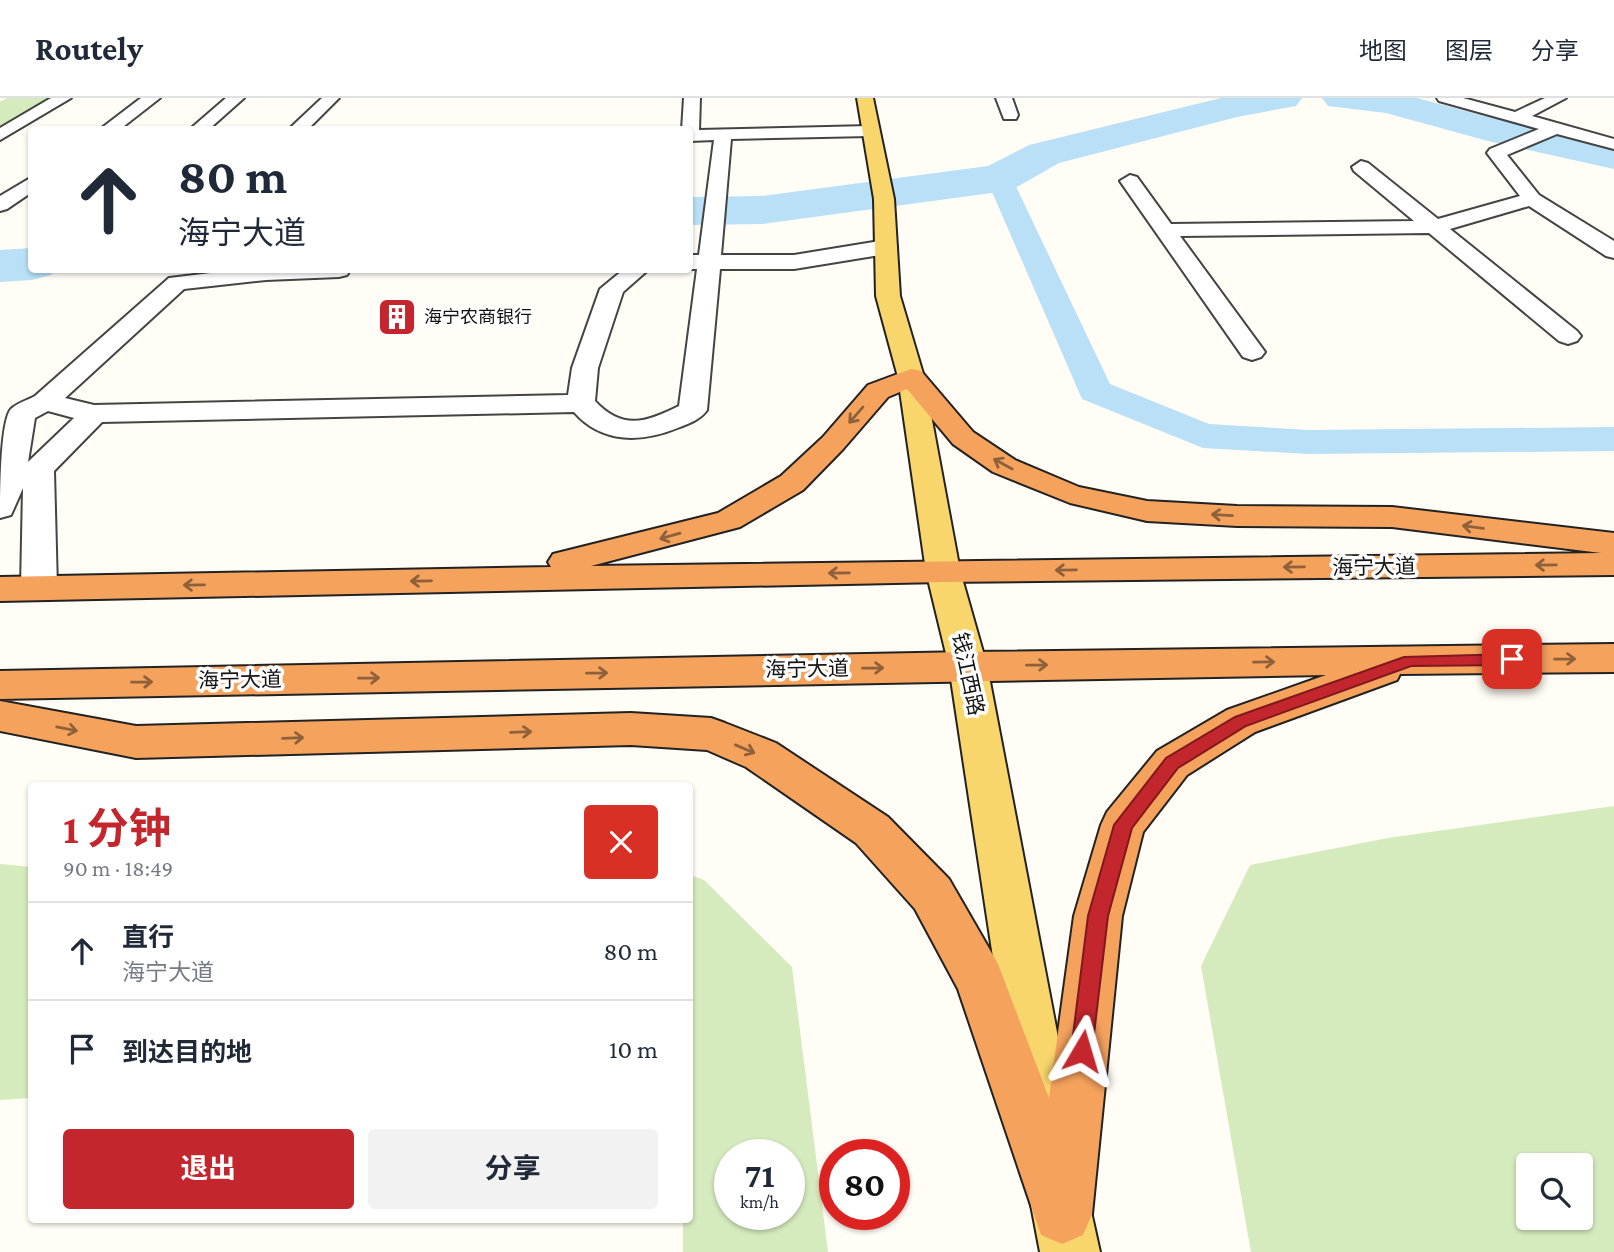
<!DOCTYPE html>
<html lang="zh">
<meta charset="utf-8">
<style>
body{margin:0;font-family:"Crimson Pro","Noto Sans SC",serif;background:#f2f2f3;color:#1f2937;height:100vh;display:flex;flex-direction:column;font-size:26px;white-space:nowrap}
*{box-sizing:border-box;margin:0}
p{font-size:23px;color:#747a83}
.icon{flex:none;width:38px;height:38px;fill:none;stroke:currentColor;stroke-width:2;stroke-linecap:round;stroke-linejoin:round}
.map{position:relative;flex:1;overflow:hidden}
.side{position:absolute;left:28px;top:684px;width:665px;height:441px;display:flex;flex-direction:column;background:#fff;border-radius:7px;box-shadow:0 2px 5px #0004}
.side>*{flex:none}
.hud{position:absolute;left:28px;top:28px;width:665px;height:147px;border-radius:7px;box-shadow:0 2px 5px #0004;background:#fff;color:#1f2937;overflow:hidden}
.buttons{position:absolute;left:1516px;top:1055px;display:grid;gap:14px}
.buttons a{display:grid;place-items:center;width:77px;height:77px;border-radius:7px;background:#fff;box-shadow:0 2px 5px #0004;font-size:35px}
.speed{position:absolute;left:714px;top:1041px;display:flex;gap:14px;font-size:35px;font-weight:700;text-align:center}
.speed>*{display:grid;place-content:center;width:91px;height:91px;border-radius:50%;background:#fff;box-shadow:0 2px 5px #0004;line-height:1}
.speed small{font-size:18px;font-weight:400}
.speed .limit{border:10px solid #d22;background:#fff;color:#111}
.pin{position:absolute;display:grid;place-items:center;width:60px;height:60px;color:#fff;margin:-30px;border-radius:14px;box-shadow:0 4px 10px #0006}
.me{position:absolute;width:77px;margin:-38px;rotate:7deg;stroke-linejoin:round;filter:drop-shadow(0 0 5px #0008)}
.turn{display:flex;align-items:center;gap:24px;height:147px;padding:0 35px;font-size:32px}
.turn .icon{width:91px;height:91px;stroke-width:2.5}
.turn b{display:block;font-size:49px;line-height:60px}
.round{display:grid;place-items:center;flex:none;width:74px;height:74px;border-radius:7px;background:#f2f2f3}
.head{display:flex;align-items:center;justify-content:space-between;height:119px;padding:0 35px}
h1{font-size:42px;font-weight:700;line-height:52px;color:#c4262e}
.button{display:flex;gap:14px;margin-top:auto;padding:14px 35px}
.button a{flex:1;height:80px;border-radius:7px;background:#c4262e;color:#fff;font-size:28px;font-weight:700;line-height:80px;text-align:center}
.button a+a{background:#f2f2f3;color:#1f2937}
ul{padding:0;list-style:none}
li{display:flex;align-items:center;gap:21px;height:98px;padding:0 35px;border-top:2px solid #e0e1e3}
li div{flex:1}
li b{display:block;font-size:26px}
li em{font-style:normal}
header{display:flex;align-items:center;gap:42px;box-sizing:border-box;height:98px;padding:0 35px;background:#fff;border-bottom:2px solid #e0e1e3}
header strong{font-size:33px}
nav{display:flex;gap:38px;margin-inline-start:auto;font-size:24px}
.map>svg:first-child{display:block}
.green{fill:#d5ebbd;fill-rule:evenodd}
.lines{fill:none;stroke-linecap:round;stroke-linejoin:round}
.canal{fill:#b9e0f7;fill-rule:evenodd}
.river{fill:#b9e0f7;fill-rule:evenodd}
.minor-casing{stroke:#444;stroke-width:4}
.major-casing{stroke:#222;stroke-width:4}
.highway-casing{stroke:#222;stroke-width:4}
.minor{fill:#fff;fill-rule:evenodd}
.major{fill:#f9d66b;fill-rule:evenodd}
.highway{fill:#f5a25d;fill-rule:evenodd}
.oneway{stroke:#8e613b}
.route{fill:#c4262e;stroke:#7f191e;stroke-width:2}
.labels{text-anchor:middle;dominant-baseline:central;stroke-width:7;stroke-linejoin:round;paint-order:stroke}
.far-poi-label{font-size:18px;fill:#111;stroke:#fff;text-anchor:start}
.street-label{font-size:21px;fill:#111;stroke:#fff}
</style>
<header>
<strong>Routely</strong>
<nav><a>地图</a><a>图层</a><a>分享</a></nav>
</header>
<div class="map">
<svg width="1614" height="1154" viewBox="0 0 1614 1154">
<rect width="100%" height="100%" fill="#fffdf5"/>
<!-- green -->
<path class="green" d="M 7,0 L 50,0 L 0,28 L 0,4 Z
M 1614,708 L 1614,1154 L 1251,1154 L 1201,868 L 1250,767 L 1388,740 ZM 1528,1068 L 1580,1068 L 1580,1120 L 1528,1120 Z
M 0,766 L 31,769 L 31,1000 L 0,1002 Z
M 690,777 L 704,782 L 792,869 L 828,1154 L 683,1154 L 683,1122 L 690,1122 ZM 789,1057 L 789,1116 L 730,1116 L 730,1057 Z"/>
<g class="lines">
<!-- canal -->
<path class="canal" d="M 999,72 L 1008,74 L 1012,80 L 1110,286 L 1209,326 L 1309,332 L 1614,329 L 1614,353 L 1309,356 L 1203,350 L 1082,301 L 986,80 L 990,74 Z"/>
<!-- river -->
<path class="river" d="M 1221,0 L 1302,0 L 1296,8 L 1237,19 L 1059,65 L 1015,90 L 999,94 L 762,126 L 690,127 L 690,99 L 762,98 L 988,68 L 1029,47 Z
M 1322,0 L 1417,0 L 1492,20 L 1614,45 L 1614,71 L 1488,43 L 1386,15 L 1328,8 Z
M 32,150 L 32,172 L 55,172 L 51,177 L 32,182 L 0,184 L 0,152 Z"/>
<!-- minor casing -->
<g class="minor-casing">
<path id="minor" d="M 51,0 L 71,0 L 0,42 L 0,30 Z
M 141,0 L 160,0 L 119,32 L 99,32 Z
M 226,0 L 244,0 L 208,32 L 189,32 Z
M 322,0 L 339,0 L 307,32 L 288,32 Z
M 684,0 L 700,0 L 699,32 L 870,28 L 879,33 L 870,38 L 731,41 L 721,157 L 794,157 L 886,142 L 894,144 L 897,149 L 894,154 L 886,156 L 794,171 L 720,171 L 707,312 C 701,321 690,325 680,329 C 642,345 602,346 574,314 L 102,324 L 54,373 L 57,490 L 51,498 L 39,502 L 27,498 L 21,490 L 23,390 L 11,417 L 0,420 C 0,399 0,323 11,311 C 17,305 28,302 35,298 L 169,180 L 236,172 L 350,172 L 347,177 L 339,179 L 266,182 L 184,191 L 65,300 L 94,307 L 568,297 L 572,270 L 600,191 L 623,172 L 648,172 L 623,194 L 598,270 L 595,303 C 623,333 647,324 679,308 L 697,171 L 690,171 L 690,157 L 699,157 L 714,42 L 690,43 L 690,32 L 682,32 ZM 48,313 L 74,320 L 28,364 L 35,320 Z
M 996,0 L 1012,0 L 1018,17 L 1016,21 L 1004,21 Z
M 1437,0 L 1463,0 L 1515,14 L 1545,0 L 1566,0 L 1532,18 L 1614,41 L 1614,51 L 1557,36 L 1507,57 L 1539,97 L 1614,143 L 1614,160 L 1606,158 L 1529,108 L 1450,131 L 1577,233 L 1581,238 L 1577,243 L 1568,246 L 1559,243 L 1429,135 L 1180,138 L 1265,254 L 1261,259 L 1252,262 L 1243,259 L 1120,83 L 1130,77 L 1137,79 L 1171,126 L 1414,123 L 1354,73 L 1352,69 L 1361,63 L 1368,65 L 1438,121 L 1520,98 L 1487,55 L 1490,51 L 1539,31 L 1439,3 Z
M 32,79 L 32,94 L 7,111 L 0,113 L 0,98 Z"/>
</g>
<!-- major casing -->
<g class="major-casing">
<path id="major" d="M 857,0 L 873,0 L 894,101 L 900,198 L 924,279 L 960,473 L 987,568 L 1073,1018 L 1065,1038 L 1045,1046 L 1025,1038 L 1017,1018 L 949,568 L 926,473 L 898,279 L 876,198 L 874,101 Z
M 1057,1062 L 1078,1070 L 1086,1091 L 1100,1154 L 1040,1154 L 1028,1091 L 1036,1070 Z"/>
</g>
<!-- highway casing -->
<g class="highway-casing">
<path id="highway" d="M 911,271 L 921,273 L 973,334 L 1015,362 L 1079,389 L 1147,403 L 1237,408 L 1392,409 L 1614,435 L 1614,477 L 943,484 L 0,503 L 0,479 L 551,469 L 548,464 L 553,456 L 718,415 L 781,378 L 823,339 L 868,287 ZM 907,291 L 953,346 L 993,374 L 1070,405 L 1147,423 L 1237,428 L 1392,429 L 1601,455 L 591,468 L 740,429 L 803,392 L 843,351 L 888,299 Z
M 1614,546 L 1614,574 L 1400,576 L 1397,582 L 1255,634 L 1187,677 L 1143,734 L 1122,818 L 1092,1116 L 1083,1137 L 1062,1146 L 1041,1137 L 958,891 L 915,811 L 856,745 L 746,669 L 707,652 L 631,647 L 136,660 L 0,633 L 0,603 L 136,628 L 631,615 L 711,620 L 725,625 L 776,645 L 888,719 L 949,781 L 998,866 L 1049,1000 L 1074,818 L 1101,727 L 1107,714 L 1157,653 L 1227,612 L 1326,577 L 0,601 L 0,573 L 968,554 Z"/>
</g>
<!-- minor -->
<use href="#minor" class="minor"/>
<!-- major -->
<use href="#major" class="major"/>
<!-- highway -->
<use href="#highway" class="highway"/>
</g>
<!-- one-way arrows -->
<defs><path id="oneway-shaft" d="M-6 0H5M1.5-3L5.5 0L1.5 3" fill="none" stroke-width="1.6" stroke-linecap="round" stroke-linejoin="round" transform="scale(1.75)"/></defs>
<g class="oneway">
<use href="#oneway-shaft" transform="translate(856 317) rotate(131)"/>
<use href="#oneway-shaft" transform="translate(1003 366) rotate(-151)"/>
<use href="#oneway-shaft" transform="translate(1222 417) rotate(-177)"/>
<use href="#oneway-shaft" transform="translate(1473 429) rotate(-173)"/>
<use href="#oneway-shaft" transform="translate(670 438) rotate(164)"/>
<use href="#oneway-shaft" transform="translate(1546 467) rotate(179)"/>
<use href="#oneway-shaft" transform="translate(1294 469) rotate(179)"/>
<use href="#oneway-shaft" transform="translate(1066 472) rotate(179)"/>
<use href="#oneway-shaft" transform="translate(839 475) rotate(179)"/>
<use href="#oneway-shaft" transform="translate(421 483) rotate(179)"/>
<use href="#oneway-shaft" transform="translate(194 487) rotate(179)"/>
<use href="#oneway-shaft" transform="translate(1565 561) rotate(-1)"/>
<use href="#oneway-shaft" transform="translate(1264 564) rotate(-1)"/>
<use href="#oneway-shaft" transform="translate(1037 567) rotate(-1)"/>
<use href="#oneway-shaft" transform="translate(873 570) rotate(-1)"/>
<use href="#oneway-shaft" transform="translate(597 575) rotate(-1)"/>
<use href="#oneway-shaft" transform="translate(369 580) rotate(-1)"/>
<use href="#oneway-shaft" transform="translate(142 584) rotate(-1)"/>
<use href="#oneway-shaft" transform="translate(67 631) rotate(11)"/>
<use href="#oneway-shaft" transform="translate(521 634) rotate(-2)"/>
<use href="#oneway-shaft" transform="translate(293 640) rotate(-2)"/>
<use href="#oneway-shaft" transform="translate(745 651) rotate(23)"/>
</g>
<!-- route -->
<path class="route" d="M 1512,556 L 1520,561 L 1512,567 L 1411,568 L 1246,628 L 1178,670 L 1132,730 L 1108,818 L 1092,953 L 1089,961 L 1082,964 L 1074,961 L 1071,953 L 1088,818 L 1114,727 L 1166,660 L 1235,619 L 1404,559 Z"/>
<!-- icons -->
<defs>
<g id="building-square" transform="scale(2.0125)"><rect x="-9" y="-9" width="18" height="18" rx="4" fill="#c4262e" stroke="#fff"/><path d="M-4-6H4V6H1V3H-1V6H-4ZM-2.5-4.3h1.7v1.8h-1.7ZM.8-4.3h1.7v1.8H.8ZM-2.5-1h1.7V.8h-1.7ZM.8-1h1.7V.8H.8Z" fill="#fff"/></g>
</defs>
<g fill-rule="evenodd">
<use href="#building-square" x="397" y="219"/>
</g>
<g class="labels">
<!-- far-poi labels -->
<g class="far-poi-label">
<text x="424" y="219">海宁农商银行</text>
</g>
<!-- street labels -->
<g class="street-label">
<text transform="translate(1374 469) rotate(-1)">海宁大道</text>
<text transform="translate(807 571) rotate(-1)">海宁大道</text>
<text transform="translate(968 576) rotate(78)">钱江西路</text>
<text transform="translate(240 582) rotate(-1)">海宁大道</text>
</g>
</g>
</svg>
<div class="buttons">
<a><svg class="icon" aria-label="search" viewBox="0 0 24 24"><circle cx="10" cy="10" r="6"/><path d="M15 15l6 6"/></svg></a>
</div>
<div class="speed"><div>71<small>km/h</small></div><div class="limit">80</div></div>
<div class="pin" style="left:1512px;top:561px;background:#d93025"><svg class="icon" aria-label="arrive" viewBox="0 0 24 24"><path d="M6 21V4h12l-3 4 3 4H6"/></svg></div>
<svg class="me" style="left:1082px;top:953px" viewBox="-20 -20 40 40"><path d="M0-17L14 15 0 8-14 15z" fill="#c4262e" stroke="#fff" stroke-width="4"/></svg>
<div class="hud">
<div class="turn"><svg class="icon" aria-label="ahead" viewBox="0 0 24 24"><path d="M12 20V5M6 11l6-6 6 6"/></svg><div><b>80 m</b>海宁大道</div></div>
</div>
<section class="side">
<div class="head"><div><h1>1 分钟</h1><p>90 m · 18:49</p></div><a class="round" style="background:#d93025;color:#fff"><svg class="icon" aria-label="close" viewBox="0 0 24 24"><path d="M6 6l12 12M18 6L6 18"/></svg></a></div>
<ul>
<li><svg class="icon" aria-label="ahead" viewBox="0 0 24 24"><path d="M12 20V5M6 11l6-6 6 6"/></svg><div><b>直行</b><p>海宁大道</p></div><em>80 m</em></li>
<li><svg class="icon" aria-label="arrive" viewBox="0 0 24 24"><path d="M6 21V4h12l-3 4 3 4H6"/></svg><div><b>到达目的地</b></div><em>10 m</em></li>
</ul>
<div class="button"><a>退出</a><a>分享</a></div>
</section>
</div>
